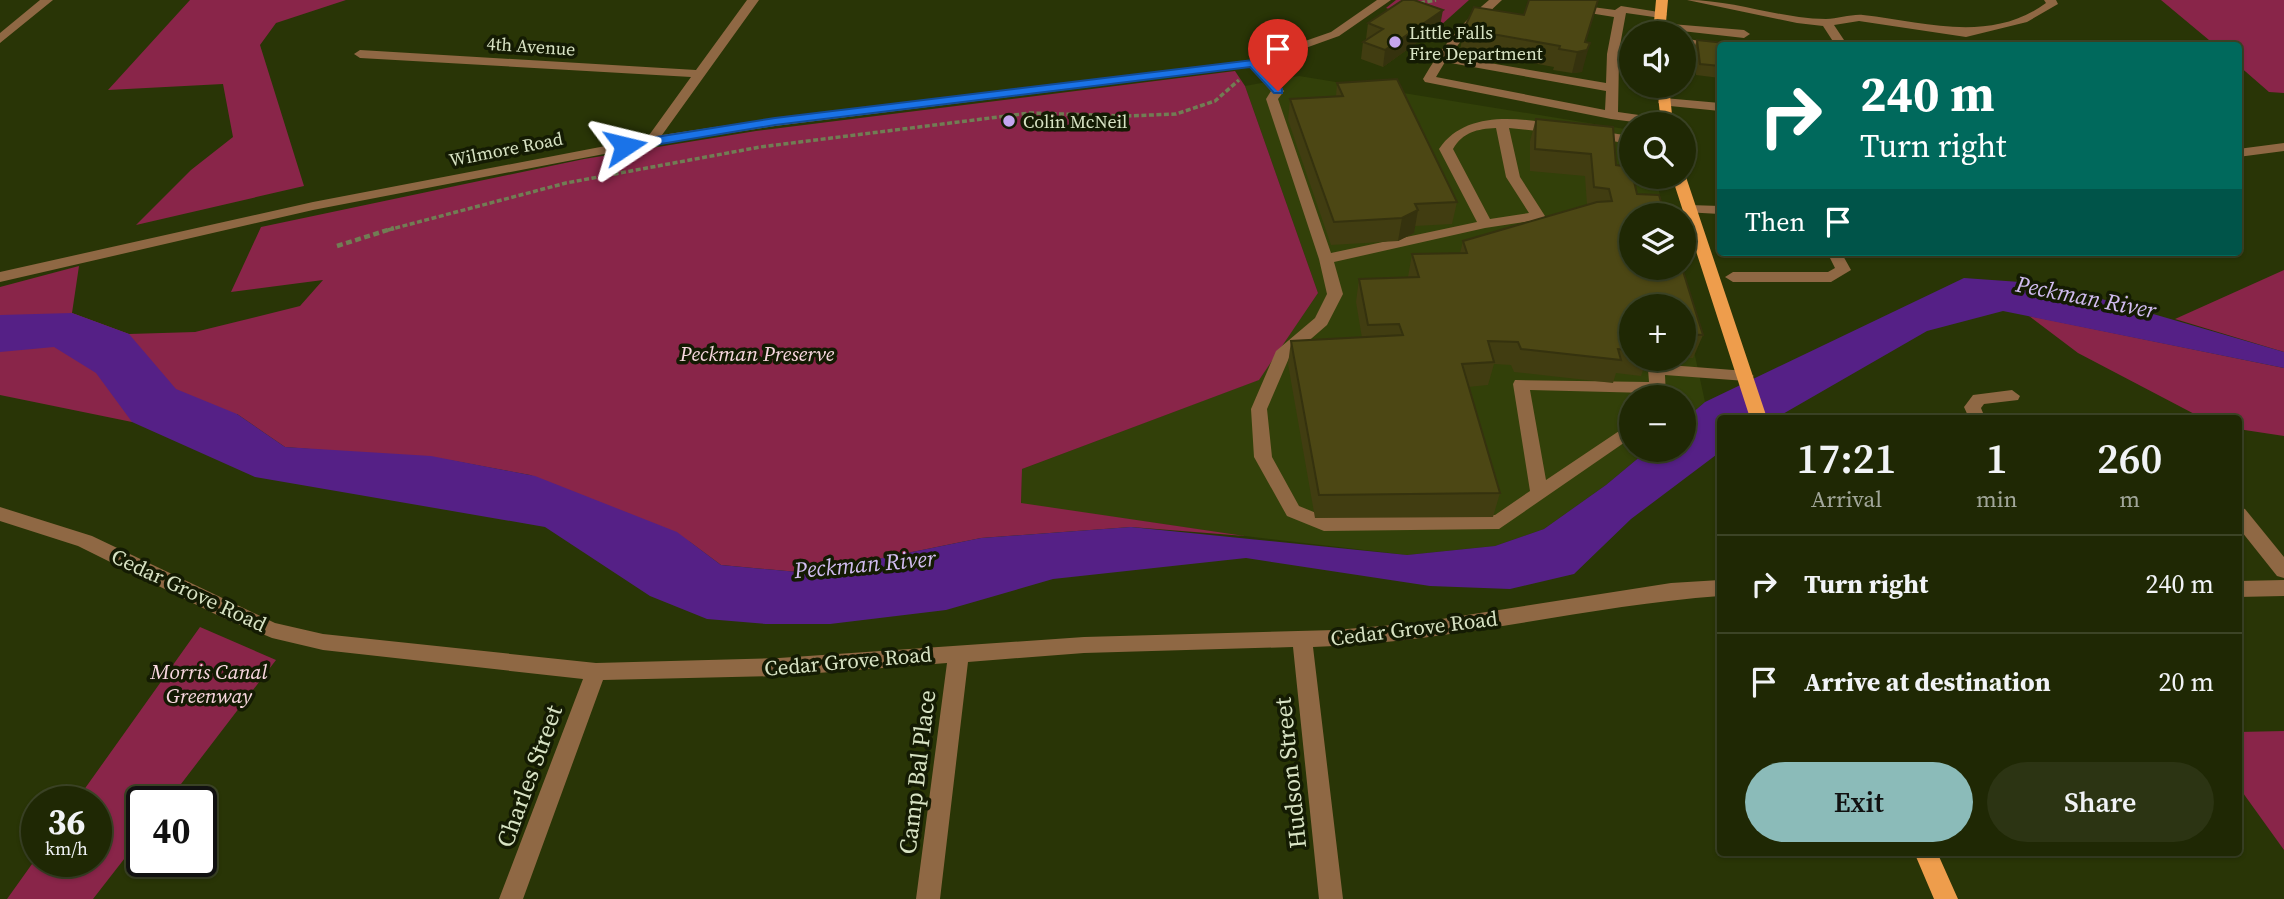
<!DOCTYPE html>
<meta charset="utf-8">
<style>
body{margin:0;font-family:"Source Serif 4",serif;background:#2c3413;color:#f1f3f6;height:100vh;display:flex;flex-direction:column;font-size:26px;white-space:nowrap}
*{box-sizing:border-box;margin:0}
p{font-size:23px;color:#a1a69a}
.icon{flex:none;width:38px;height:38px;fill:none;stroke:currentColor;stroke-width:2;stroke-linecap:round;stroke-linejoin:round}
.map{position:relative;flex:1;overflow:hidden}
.sheet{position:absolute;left:1717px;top:415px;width:525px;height:441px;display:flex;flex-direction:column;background:#1f2804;border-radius:7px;box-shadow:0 2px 5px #0004,0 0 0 2px #3c4426}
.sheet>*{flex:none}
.guide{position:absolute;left:1717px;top:42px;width:525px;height:214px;border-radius:7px;box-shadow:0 2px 5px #0004,0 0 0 2px #3c4426;background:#00695c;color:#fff;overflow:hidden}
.controls{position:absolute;left:1619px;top:21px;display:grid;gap:14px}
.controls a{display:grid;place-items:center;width:77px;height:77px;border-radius:50%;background:#1f2804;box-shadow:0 2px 5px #0004,0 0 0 2px #3c4426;font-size:35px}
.speed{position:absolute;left:21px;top:786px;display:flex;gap:14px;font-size:35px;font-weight:700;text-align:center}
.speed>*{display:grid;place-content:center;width:91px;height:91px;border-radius:50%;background:#1f2804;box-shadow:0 2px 5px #0004,0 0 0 2px #3c4426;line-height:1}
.speed small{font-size:18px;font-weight:400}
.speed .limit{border:4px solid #111;border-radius:10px;background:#fff;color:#111}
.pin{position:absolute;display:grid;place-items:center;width:60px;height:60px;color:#fff;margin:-72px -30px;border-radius:50% 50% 50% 0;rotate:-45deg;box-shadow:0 0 7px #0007}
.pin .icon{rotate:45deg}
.me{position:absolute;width:77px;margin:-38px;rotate:80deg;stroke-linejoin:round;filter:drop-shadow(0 0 5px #0008)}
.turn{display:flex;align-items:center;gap:24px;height:147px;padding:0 28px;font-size:32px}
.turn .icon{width:91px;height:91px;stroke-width:2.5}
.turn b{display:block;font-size:49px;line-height:60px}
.then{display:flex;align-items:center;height:66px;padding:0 28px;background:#0003;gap:14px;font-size:26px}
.eta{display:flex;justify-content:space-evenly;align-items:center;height:119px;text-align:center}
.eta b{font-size:42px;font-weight:600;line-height:49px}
.cta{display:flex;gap:14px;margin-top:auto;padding:14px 28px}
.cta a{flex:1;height:80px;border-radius:42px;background:#8bbbb9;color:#111;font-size:28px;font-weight:600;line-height:80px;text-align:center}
.cta a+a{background:#2c3413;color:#f1f3f6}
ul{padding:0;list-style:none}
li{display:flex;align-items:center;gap:21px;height:98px;padding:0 28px;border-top:2px solid #3c4426}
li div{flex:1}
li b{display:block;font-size:26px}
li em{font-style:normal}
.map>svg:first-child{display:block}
.built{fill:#324009;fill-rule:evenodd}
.green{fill:#892549}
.water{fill:#552086}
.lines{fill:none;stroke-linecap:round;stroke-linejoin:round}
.path-far1{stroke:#717d54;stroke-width:3.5;stroke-dasharray:5 2.5;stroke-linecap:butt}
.path{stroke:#717d54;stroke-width:4.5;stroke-dasharray:6 3.5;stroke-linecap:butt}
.minor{fill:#8f6844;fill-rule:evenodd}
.major{fill:#ee9d4c;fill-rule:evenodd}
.wall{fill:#413d11}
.shaded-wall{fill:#35320e}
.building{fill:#4c4714;stroke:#35320e;stroke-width:2}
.route{fill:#1a73e8;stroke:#114b97;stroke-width:2}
.poi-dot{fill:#c5a6f0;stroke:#141b03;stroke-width:2.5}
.labels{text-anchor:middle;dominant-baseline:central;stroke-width:7;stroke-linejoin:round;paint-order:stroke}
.far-poi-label{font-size:18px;fill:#d8e3c4;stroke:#141b03;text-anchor:start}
.far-street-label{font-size:18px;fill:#d8e3c4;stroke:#141b03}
.park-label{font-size:21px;font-style:italic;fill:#f9d8e0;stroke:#141b03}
.street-label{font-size:21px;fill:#d8e3c4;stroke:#141b03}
.water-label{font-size:23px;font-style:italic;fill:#d2bdf1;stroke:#141b03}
.near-street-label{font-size:24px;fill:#d8e3c4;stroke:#141b03}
</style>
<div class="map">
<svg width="2284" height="899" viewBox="0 0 2284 899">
<rect width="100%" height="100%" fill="#293506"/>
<!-- built -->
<path class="built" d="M 1299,76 L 1631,130 L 1631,177 L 1656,177 L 1664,215 L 1631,215 L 1631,268 L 1676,268 L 1705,402 L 1684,420 L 1684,397 L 1631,397 L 1631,450 L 1648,450 L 1606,485 L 1544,529 L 1495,546 L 1407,555 L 1245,536 L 1021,504 L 1022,469 L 1258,380 L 1318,293 L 1245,86 ZM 1631,306 L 1684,306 L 1684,359 L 1631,359 Z"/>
<!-- green -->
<path class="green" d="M 190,0 L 346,0 L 276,23 L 260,45 L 304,186 L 136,225 L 191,170 L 233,137 L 223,84 L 108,90 Z
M 1396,0 L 1469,0 L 1440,26 L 1386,8 Z
M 2161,0 L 2284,0 L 2284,93 L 2269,92 L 2238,65 L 2238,46 L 2215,45 Z
M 1235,71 L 1245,86 L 1318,293 L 1259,380 L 1022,469 L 1021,503 L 1245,536 L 1131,527 L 981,538 L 809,573 L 721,565 L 690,542 L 530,475 L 449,460 L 285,447 L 237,414 L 132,422 L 0,395 L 0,287 L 79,266 L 72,313 L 129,334 L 195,332 L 300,306 L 323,280 L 231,292 L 261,227 L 584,159 L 756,131 Z
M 2284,270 L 2284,352 L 2175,319 Z
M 2029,316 L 2284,368 L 2284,436 L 2238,429 L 2238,418 L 2202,418 L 2078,353 Z
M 200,627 L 276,660 L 168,801 L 142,802 L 142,836 L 93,899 L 7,899 L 37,857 L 37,861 L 96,861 L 96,802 L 76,801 Z
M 2284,731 L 2284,850 L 2238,786 L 2238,732 Z"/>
<!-- water -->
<path class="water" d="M 1964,278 L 2050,284 L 2284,352 L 2284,368 L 2003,311 L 1927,331 L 1776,418 L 1720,418 L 1720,452 L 1631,519 L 1574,574 L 1510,589 L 1430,586 L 1246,558 L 1053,579 L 946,610 L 830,624 L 766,624 L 707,619 L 650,596 L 545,527 L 255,477 L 132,422 L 96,373 L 54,347 L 0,352 L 0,315 L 72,313 L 129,334 L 176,389 L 237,414 L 285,447 L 431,456 L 535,476 L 677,532 L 721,565 L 809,573 L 981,538 L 1131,527 L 1407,555 L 1495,546 L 1544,529 L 1606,485 L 1648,450 L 1684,450 L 1684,420 L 1705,402 Z"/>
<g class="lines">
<!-- path-far1 -->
<path class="path-far1" d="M 1420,3 L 1436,0
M 388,230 L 566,183 L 760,147 L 1030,113 L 1126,116 L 1176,114 L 1215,101 L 1239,80"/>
<!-- path -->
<path class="path" d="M 337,246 L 394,228"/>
<!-- minor -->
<path class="minor" d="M 40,0 L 53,0 L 0,43 L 0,33 Z
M 747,0 L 759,0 L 662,135 L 775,118 L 1251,60 L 1331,32 L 1377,0 L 1391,0 L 1339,36 L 1261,64 L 1284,91 L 1278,99 L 1331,253 L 1477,222 L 1439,149 C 1465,110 1520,117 1561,126 L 1563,129 L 1556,133 L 1509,128 L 1520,177 L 1545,216 L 1543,219 L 1485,228 L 1334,262 L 1343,294 L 1327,325 L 1289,358 L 1267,409 L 1272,457 L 1299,506 L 1326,517 L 1495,515 L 1530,491 L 1513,384 L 1515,380 L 1649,382 L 1648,369 L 1656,364 L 1746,371 L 1754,376 L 1746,381 L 1665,375 L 1666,397 L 1650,397 L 1649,393 L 1530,390 L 1546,480 L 1631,423 L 1631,438 L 1499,529 L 1324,531 L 1287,516 L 1254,457 L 1251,409 L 1276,351 L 1315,318 L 1327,294 L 1319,259 L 1266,99 L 1271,91 L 1250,67 L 775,126 L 651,145 L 313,210 L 0,282 L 0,272 L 313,202 L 647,138 L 691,77 L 360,58 L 354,54 L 360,50 L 696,70 ZM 1496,128 L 1506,177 L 1529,213 L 1490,219 L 1453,149 C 1463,132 1477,129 1496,128 Z
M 1489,0 L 1502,0 L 1471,29 L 1449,56 L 1606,83 L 1607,54 L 1614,17 L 1552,7 L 1539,0 L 1615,10 L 1621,6 L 1665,13 L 1667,15 L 1661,18 L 1626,13 L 1619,51 L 1631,53 L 1631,61 L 1619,59 L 1618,112 L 1667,119 L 1673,123 L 1649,124 L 1611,119 L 1425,82 L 1423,79 C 1440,49 1461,23 1489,0 ZM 1445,62 L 1606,91 L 1605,110 L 1436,77 Z
M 1687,0 C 1726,0 1761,12 1799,17 C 1808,18 1817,19 1826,19 C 1838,19 1851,14 1863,15 C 1925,22 1990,44 2046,3 L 2044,0 L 2056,0 L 2058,4 L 2027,22 L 1966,37 L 1859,21 L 1834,25 L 1848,46 L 1836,46 L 1823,26 L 1797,23 Z
M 1659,23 L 1744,30 L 1750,34 L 1744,38 L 1655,28 L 1655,24 Z
M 1684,38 L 1724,46 L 1718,50 L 1684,46 Z
M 1664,98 L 1720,103 L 1720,111 L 1660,105 L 1658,102 Z
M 1591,130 L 1631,136 L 1631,144 L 1586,137 L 1586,131 Z
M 2284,143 L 2284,151 L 2238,157 L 2238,149 Z
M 1689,205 L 1720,206 L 1720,214 L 1684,212 L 1684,206 Z
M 1827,252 L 1841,252 L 1851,270 L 1831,282 L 1733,282 L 1725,277 L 1733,272 L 1828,272 L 1835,268 Z
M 2012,390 L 2020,396 L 2018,400 L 1984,404 L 1981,408 L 1985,418 L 1969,418 L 1964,407 L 1973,395 Z
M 0,507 L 92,536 L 275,623 L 323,634 L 596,663 L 779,658 L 1084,637 L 1335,630 L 1416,623 L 1671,583 L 1720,580 L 1720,596 C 1584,606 1450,643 1313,647 L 1343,899 L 1319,899 L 1293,647 L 1084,653 L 968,662 L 940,899 L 916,899 L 947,663 L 779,676 L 603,680 L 523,899 L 499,899 L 583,679 L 323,650 L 272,638 L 221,617 L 78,546 L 0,521 Z
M 2238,507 L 2245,509 L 2284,557 L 2284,578 L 2277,576 L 2238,527 Z
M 2284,580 L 2284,596 L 2238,597 L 2238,581 Z"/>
<!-- major -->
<path class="major" d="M 1656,0 L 1668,0 L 1665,33 L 1653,33 Z
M 1657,86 L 1669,86 L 1673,124 L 1661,124 Z
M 1684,174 L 1686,177 L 1767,418 L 1750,418 L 1672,177 L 1684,177 Z
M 1914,852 L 1937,852 L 1958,899 L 1934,899 Z"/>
</g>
<!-- wall -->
<path class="wall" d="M 1368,23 L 1440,26 L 1383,67 L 1361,59 L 1363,42 L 1367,40 L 1366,39 Z
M 1464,29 L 1586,42 L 1582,72 L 1572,73 L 1553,70 L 1554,67 L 1460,50 Z
M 1697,40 L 1720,46 L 1720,78 L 1696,75 L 1693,51 Z
M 1337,83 L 1457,202 L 1452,224 L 1415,226 L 1414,233 L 1398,241 L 1331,245 L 1288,120 L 1290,99 L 1336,96 Z
M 1536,119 L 1616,165 L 1637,194 L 1703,335 L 1693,358 L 1684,358 L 1684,306 L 1631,306 L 1631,359 L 1647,359 L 1641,376 L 1616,373 L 1613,383 L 1514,372 L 1511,365 L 1494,364 L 1488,385 L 1468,387 L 1500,493 L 1493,517 L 1315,518 L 1288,364 L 1291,341 L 1362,338 L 1356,302 L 1359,279 L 1408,277 L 1412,254 L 1460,253 L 1463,241 L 1587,205 L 1585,176 L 1530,171 L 1530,141 Z"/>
<!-- shaded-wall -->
<path class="shaded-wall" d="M 1598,0 L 1583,51 L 1590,43 L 1582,72 L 1572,73 L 1577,52 Z
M 1443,10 L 1440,26 L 1383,67 L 1385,50 Z
M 1418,210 L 1414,233 L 1398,241 L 1402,218 Z"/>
<!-- building -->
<path class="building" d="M 1403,0 L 1414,0 L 1443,10 L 1385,50 L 1363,42 L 1383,29 L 1368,23 Z
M 1529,0 L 1598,0 L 1585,42 L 1590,43 L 1587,50 L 1577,52 L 1559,49 L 1560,46 L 1464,29 L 1474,7 L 1524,15 Z
M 1697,40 L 1725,43 L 1725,46 L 1720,46 L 1720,66 L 1700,64 Z
M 1397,79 L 1457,202 L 1415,204 L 1418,210 L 1402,218 L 1334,222 L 1290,99 L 1343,96 L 1337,83 Z
M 1536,119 L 1613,127 L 1616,165 L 1630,167 L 1631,177 L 1633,177 L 1637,194 L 1659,195 L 1665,215 L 1631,215 L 1631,268 L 1682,268 L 1703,335 L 1684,334 L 1684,306 L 1631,306 L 1631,350 L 1618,349 L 1621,360 L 1521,349 L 1518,342 L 1488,341 L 1494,362 L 1462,364 L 1500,493 L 1319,495 L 1291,341 L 1403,335 L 1399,324 L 1368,325 L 1359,279 L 1419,277 L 1412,254 L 1467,253 L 1463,241 L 1597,202 L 1612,201 L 1609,189 L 1594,187 L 1591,154 L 1535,149 Z"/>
<!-- route -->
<path class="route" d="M 1253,60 L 1282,89 L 1282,93 L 1274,93 L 1250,67 L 775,125 L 625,150 L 619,146 L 625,142 L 775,118 Z"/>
<!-- markers -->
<g class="poi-dot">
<circle cx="1395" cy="42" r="7"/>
<circle cx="1009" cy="121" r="7"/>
</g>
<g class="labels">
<!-- far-poi labels -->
<g class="far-poi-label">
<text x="1409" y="32">Little Falls<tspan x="1409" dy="21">Fire Department</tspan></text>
<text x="1023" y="121">Colin McNeil</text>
</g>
<!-- far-street labels -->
<g class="far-street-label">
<text transform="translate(531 46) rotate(4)">4th Avenue</text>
<text transform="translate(506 149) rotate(-11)">Wilmore Road</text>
</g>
<!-- park labels -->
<g class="park-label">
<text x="757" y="353">Peckman Preserve</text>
<text x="209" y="671">Morris Canal<tspan x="209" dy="24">Greenway</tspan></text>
</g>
<!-- street labels -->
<g class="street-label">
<text transform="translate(189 590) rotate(25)">Cedar Grove Road</text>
<text transform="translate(1414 628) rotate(-7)">Cedar Grove Road</text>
<text transform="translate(848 661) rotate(-5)">Cedar Grove Road</text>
</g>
<!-- water labels -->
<g class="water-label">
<text transform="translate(2086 297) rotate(11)">Peckman River</text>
<text transform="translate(865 564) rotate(-5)">Peckman River</text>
</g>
<!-- near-street labels -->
<g class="near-street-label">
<text transform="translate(917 772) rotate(-83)">Camp Bal Place</text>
<text transform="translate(1290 773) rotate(-96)">Hudson Street</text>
<text transform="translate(529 776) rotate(-70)">Charles Street</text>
</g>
</g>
</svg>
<div class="controls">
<a><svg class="icon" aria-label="sound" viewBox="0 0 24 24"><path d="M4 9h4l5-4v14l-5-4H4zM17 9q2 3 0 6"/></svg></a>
<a><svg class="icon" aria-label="search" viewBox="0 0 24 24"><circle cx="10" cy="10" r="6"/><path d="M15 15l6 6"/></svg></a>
<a><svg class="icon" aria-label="layers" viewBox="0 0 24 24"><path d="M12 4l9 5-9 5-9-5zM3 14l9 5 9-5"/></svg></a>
<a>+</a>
<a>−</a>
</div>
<div class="speed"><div>36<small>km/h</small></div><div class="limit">40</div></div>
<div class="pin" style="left:1278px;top:91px;background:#d93025"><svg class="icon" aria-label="arrive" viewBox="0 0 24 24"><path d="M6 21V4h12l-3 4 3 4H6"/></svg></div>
<svg class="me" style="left:625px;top:146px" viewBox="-20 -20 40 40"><path d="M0-17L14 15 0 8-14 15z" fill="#1a73e8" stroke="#fff" stroke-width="4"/></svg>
<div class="guide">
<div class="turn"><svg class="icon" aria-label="right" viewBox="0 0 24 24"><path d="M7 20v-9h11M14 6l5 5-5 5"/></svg><div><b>240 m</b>Turn right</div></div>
<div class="then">Then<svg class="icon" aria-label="arrive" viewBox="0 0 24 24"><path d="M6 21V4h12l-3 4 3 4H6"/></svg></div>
</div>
<section class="sheet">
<div class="eta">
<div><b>17:21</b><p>Arrival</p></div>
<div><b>1</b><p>min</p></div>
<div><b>260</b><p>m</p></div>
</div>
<ul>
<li><svg class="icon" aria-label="right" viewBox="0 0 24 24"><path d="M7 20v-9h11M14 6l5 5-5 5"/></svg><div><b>Turn right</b></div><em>240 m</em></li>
<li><svg class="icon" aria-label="arrive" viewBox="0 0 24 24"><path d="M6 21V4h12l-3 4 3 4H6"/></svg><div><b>Arrive at destination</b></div><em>20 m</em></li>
</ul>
<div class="cta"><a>Exit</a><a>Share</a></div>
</section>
</div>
